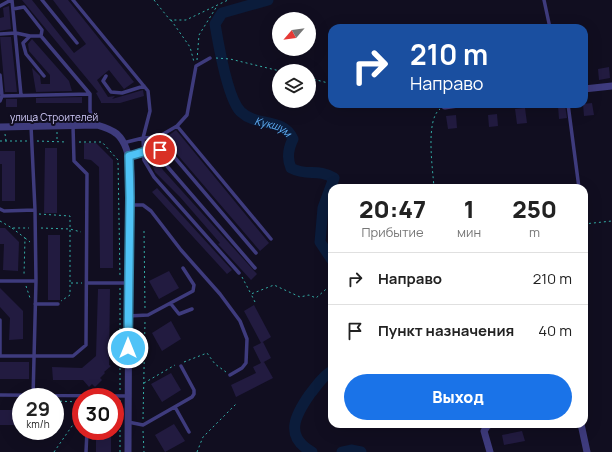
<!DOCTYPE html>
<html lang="ru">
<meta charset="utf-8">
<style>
body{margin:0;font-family:Manrope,sans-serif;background:#f2f2f2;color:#222;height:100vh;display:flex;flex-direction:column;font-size:15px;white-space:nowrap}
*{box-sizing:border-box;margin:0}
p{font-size:13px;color:#767676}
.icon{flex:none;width:22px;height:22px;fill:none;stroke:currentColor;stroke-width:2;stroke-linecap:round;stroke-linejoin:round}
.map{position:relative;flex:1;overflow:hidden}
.details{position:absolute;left:328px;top:184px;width:260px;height:244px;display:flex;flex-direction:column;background:#fff;border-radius:12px;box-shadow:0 4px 16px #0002}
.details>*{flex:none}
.guide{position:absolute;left:328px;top:24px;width:260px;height:84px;border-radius:12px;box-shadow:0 4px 16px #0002;background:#1a4fa0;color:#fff;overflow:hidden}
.needle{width:26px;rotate:242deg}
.tools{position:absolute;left:272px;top:12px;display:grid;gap:8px}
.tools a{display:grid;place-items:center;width:44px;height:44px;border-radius:50%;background:#fff;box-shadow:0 4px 16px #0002;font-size:20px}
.speed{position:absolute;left:12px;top:388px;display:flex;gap:8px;font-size:20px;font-weight:700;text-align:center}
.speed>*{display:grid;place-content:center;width:52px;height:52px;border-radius:50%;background:#fff;box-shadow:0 4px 16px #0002;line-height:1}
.speed small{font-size:10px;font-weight:400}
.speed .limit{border:6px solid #d22;background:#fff;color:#111}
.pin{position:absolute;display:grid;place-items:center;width:34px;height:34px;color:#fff;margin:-17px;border:2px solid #fff;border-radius:50%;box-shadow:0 1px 4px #0007}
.me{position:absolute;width:44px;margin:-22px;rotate:0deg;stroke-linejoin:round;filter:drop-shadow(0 0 3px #0008)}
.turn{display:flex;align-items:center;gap:14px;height:84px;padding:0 16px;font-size:18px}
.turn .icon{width:52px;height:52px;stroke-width:2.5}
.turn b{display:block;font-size:28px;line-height:34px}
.eta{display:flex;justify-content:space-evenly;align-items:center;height:68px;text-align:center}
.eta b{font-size:24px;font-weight:800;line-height:28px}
.action{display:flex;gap:8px;margin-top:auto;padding:8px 16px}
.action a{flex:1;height:46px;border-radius:24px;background:#1a73e8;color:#fff;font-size:16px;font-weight:800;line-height:46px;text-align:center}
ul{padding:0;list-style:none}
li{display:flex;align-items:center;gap:12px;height:52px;padding:0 16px;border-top:1px solid #e0e0e0}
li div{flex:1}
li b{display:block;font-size:15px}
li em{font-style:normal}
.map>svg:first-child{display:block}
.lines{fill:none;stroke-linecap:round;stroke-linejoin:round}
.river{stroke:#0b1c3b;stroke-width:11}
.building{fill:#221b40}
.path{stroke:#33ada6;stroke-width:1;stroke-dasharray:2 3;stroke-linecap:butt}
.service{stroke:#3e3b7d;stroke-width:3.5}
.minor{stroke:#3e3b7d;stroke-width:7}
.route-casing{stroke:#337fa1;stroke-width:10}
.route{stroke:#4fc3f7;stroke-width:7}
.labels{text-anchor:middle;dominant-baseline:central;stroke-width:4;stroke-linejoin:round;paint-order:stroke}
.street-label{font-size:10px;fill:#d4cefd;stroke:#110e20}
.water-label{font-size:11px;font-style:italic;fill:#61b1f8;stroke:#110e20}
</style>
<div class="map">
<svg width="612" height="452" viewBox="0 0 612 452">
<rect width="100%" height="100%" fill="#110e20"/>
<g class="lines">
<!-- river -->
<g class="river">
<path id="s1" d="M 268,0 L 222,13 L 215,24 C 218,42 228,100 241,112 C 257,127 283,117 293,139 C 288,149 287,159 291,168 C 308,177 317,168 334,178 L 323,208 L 320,242 L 332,260"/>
<path d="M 312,452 C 283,436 296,414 310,394 C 316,387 323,375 332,371"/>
<path d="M 342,452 L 351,450 L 361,452"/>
</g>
</g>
<!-- building -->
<path class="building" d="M 22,0 L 32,0 L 74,53 L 86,44 L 53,0 L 68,0 L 134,82 L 124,89 L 109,70 L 97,80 L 108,97 L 115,96 L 112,99 L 143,90 L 144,96 L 120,103 L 101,103 L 101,102 L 96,93 L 98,92 Z
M 9,6 L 11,29 L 0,31 L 0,18 L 4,17 L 3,8 Z
M 0,37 L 11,37 L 17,92 L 5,92 Z
M 32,39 L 69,81 L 72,91 L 36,92 L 32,68 L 40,76 L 41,84 L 50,84 L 50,75 L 29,51 L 28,44 Z
M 609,67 L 610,78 L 599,80 L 598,69 Z
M 82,97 L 82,103 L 36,103 L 36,98 Z
M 6,99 L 17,99 L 17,107 L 6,107 Z
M 592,103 L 594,115 L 584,116 L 583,104 Z
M 565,105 L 567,118 L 559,119 L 558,106 Z
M 525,108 L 527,123 L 517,124 L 515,109 Z
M 497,114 L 498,126 L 489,127 L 488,115 Z
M 456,115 L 457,128 L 448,129 L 446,116 Z
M 176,130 L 269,243 L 260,251 L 164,139 Z
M 84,143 L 96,143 L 113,160 L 113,268 L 100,268 L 99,167 L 91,160 L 84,159 Z
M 45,148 L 57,148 L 57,213 L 44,213 Z
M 0,151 L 15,151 L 15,201 L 2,201 L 2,164 L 0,164 Z
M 152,155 L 158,156 L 159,162 L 163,170 L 257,274 L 251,280 L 218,244 L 220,243 L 180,197 L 155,172 L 152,164 Z
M 157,188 L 232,270 L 227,274 L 152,192 Z
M 0,228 L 5,228 L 19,242 L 18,271 L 3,270 L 4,244 L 0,244 Z
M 48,235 L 60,235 L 60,300 L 48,300 Z
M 169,271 L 179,288 L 159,299 L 149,281 Z
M 0,288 L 23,311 L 23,339 L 9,340 L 10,318 L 0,307 Z
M 98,289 L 110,289 L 109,365 L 111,366 L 104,372 L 105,373 L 100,378 L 102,380 L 95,387 L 92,384 L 89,387 L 83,380 L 53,380 L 52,367 L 82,368 L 96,356 Z
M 254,305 L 271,337 L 261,343 L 244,311 Z
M 171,321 L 181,339 L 162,351 L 152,333 Z
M 263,342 L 271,358 L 262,363 L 264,362 L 273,378 L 236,397 L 231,385 L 256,373 L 253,367 L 261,363 L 253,347 Z
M 0,362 L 29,362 L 29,379 L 0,379 Z
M 171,373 L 181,390 L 162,402 L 151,384 Z
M 0,410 L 21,410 L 21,425 L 0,425 Z
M 174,424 L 185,441 L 165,452 L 155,435 Z
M 96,431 L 111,431 L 111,452 L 96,452 Z
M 522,431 L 525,441 L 504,445 L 502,435 Z"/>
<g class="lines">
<!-- path -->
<path class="path" d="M 154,0 L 170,20 L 186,20 L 228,0
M 171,20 L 190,47 L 194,62
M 216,58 L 230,59 L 280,71
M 197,60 L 199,35 L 217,6
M 309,78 L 332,84
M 74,118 L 86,113
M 58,119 L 67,118
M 57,132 L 57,141
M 5,134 L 6,141
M 0,141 L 27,141
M 37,141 L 67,142
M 79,142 L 102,142 L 118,160 L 120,277
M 434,188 C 433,170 425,120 440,109
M 39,214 L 70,216 L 70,295 L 61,301
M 0,221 L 12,228 L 29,228
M 584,224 L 612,221
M 12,228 L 25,238 L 24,275
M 41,228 L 70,229 L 81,232
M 144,231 L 145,309
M 25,238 L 30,242
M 242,277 L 251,294
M 71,283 L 82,283
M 26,286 L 30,298
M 120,288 L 120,391
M 255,302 L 251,294 L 274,285 L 300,297 L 309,295 L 316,298 L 332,284
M 184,362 L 207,353 L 215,364 L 226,372
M 144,383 L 175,365
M 55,401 L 81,402
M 143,419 L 145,321
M 143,431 L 144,452
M 54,452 L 72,426 L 81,420
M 120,452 L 120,400
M 197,452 L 203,437 L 237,403"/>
<!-- service -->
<path class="service" d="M 12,0 L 21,95
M 42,0 L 77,43
M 73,0 L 148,91 L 150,111 L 143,138 L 123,143
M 544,0 L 550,28
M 0,6 L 11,0
M 13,9 L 24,7 L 42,30 L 41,36
M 0,34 L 16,33 L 30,36
M 0,75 L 2,96
M 44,76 L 26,54 L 23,43 L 30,36 L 41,36 L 90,94 L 90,111 L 97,124
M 106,76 L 103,81 L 111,92 L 122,93 L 144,86
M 0,101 L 2,96 L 90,94
M 568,104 L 579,188
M 31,126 L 35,210 L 36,281 L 33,397
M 177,126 L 187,115 L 196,66 L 210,58
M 160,150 L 170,152 L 256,253
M 129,156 L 154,149 L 160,150 L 166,165 L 255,268
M 131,205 L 143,205 L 151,211 L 181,250 L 220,294 L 240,321 L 247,339 L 246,363 L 242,368 L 230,375
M 0,209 L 4,211 L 35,210
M 239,273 L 154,177 L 144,160 L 143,138 L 158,137 L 177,126 L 271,239
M 0,281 L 36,281
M 87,283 L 129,283
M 35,304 L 58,304
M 171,304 L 179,314 L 192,309
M 128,316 L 148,315 L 193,291 L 194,285 L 183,268
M 0,320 L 0,356
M 0,356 L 73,356 L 86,345 L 87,174 L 74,161 L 73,126
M 0,395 L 128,396
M 175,407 L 189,432
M 128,422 L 143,425 L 192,397 L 194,394 L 194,390 L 181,366
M 86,452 L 87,431"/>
<!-- minor -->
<path class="minor" d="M 584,89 L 612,86
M 445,106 L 459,104
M 0,127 L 97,125 C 104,127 111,129 117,134 C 138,153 130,207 129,232 L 128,452
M 581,424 L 587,452
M 490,452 L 484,431 L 488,425 L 494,424"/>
</g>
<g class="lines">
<!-- route casing -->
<g class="route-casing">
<path id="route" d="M 128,348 L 130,198 L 129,156 C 139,154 150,148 160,150"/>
</g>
<!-- route -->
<use href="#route" class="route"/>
</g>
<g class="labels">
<!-- street labels -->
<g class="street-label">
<text x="54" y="117">улица Строителей</text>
</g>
<!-- water labels -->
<g class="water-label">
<text stroke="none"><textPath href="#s1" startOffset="189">Кукшум</textPath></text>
</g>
</g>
</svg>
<div class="tools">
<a><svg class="needle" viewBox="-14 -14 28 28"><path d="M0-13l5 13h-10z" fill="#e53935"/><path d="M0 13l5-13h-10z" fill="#767676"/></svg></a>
<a><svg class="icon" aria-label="layers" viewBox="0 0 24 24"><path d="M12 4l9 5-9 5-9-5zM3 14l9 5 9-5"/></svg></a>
</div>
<div class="speed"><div>29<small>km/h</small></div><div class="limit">30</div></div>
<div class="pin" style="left:160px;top:150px;background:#d93025"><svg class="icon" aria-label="arrive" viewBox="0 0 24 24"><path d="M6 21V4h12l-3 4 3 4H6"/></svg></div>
<svg class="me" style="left:128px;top:348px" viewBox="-20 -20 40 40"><circle r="17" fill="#4fc3f7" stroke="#fff" stroke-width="3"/><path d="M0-11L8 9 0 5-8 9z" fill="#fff"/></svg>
<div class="guide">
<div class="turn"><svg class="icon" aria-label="right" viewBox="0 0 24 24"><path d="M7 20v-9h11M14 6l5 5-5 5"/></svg><div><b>210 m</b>Направо</div></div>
</div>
<section class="details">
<div class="eta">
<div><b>20:47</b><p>Прибытие</p></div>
<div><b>1</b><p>мин</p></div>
<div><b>250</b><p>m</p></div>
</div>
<ul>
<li><svg class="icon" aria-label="right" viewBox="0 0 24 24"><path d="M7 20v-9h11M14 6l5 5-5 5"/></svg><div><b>Направо</b></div><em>210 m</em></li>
<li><svg class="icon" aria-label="arrive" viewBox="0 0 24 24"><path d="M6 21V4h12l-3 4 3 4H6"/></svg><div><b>Пункт назначения</b></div><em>40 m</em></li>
</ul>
<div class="action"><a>Выход</a></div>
</section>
</div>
